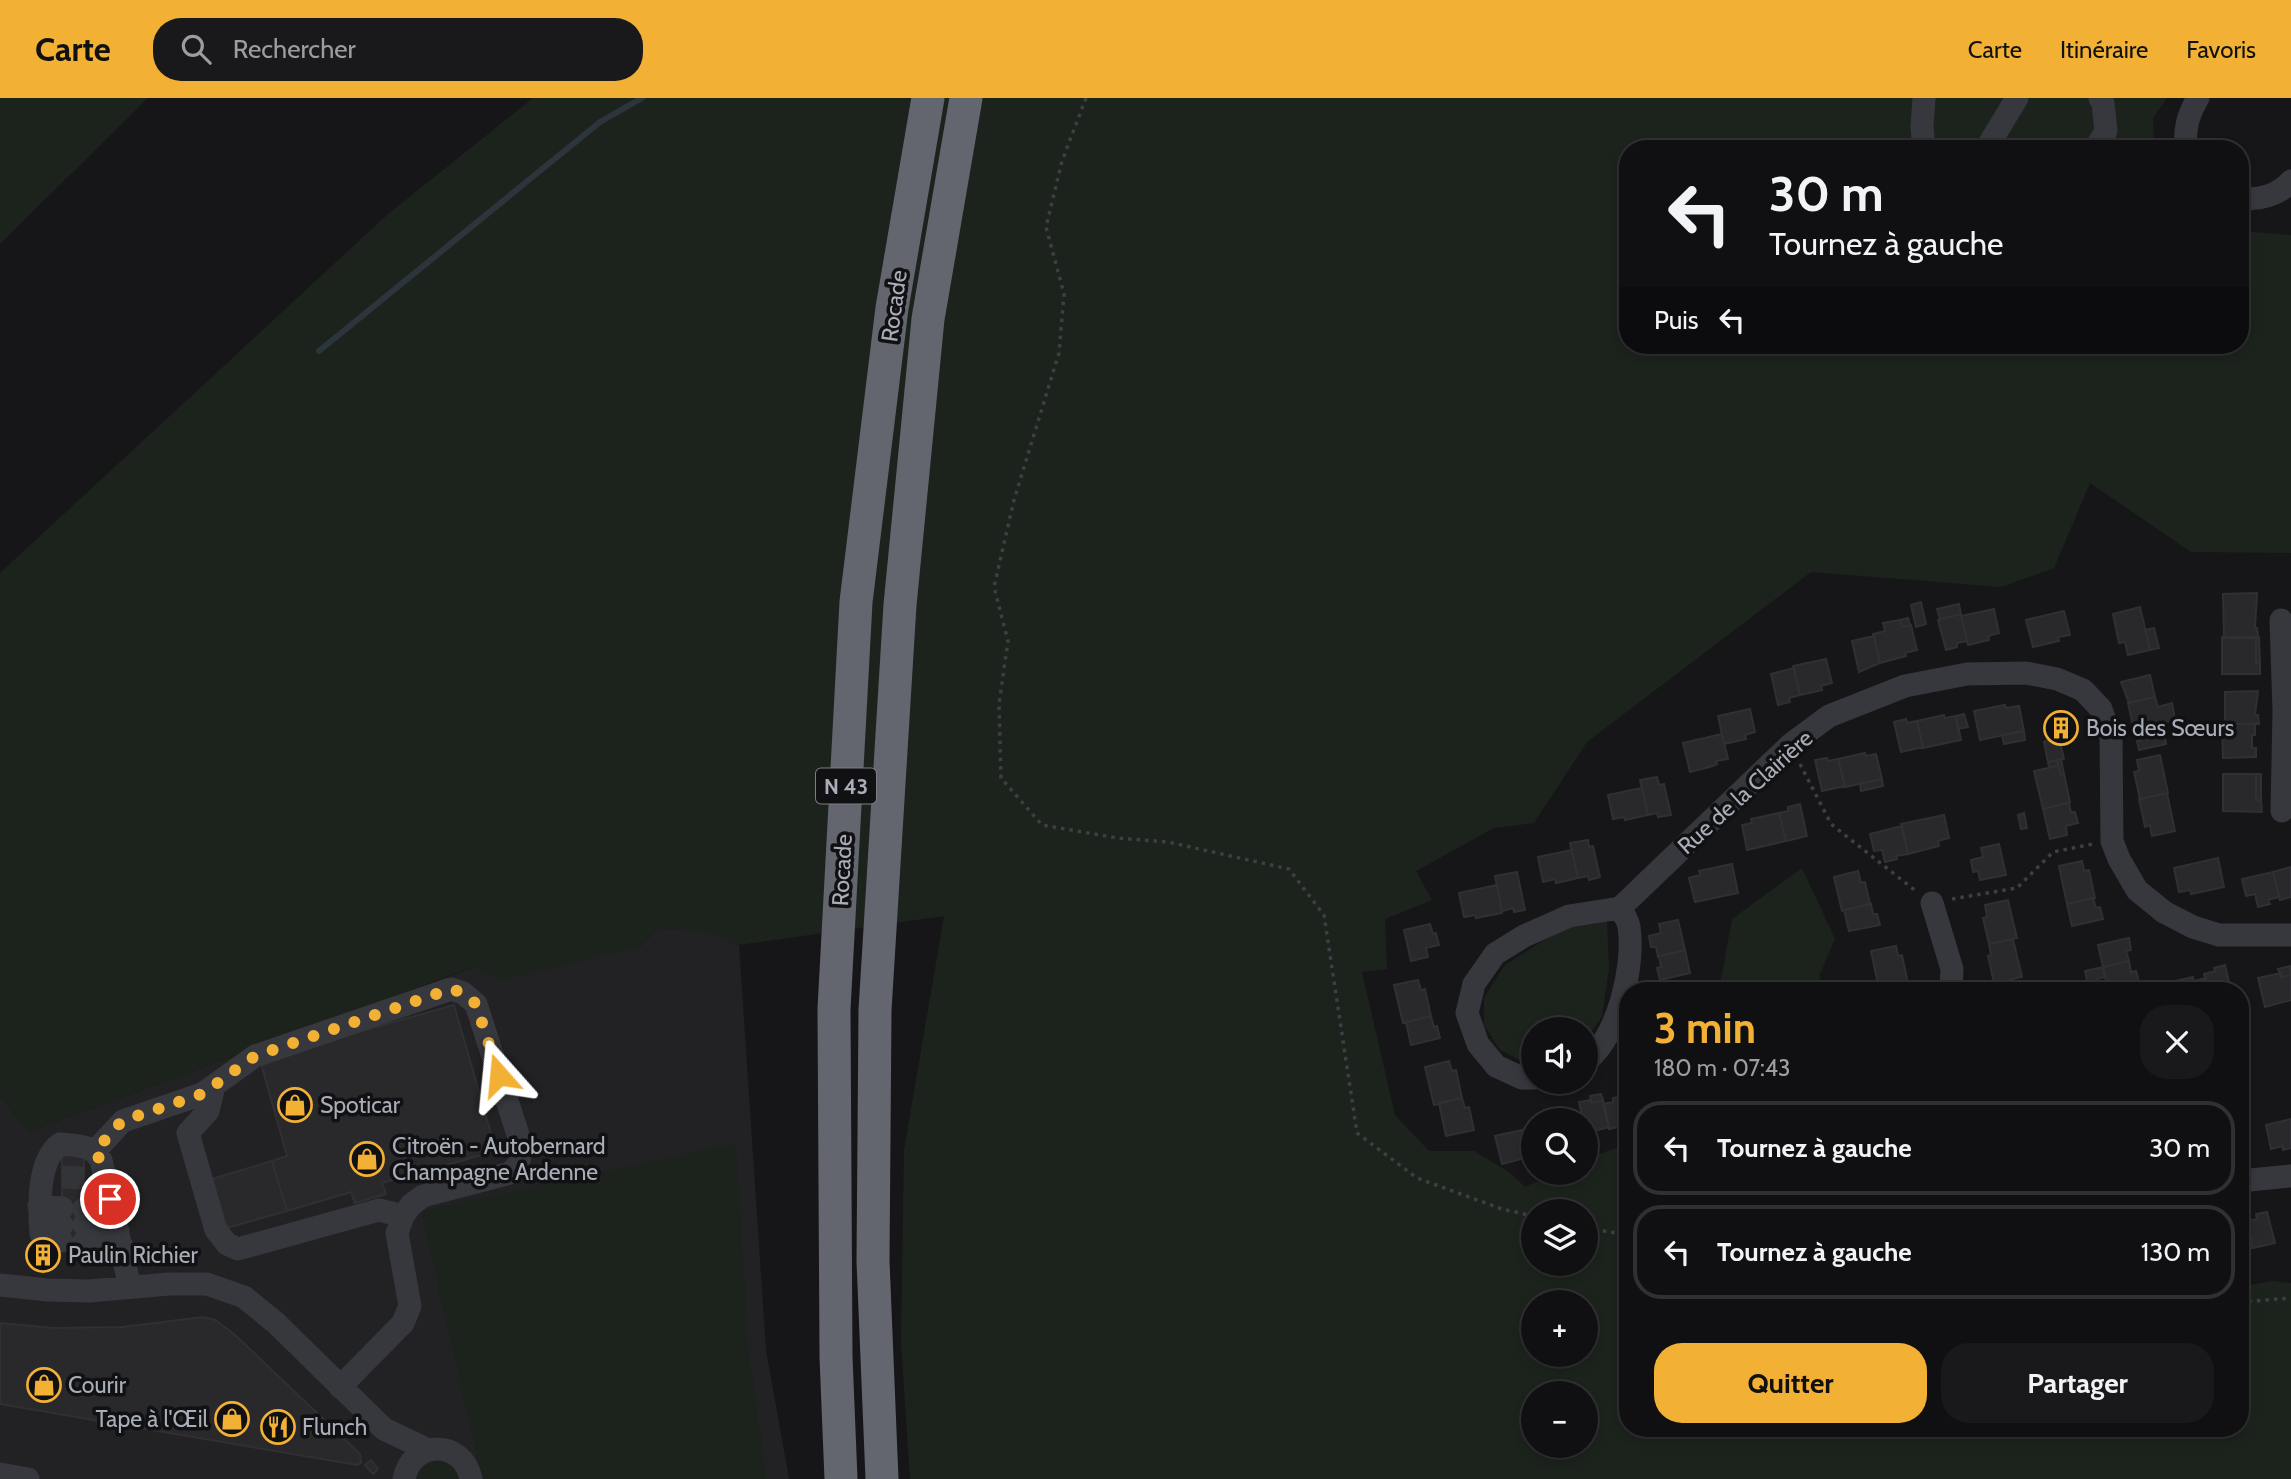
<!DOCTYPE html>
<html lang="fr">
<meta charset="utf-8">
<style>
body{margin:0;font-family:Cabin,sans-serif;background:#19191b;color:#f1f3f6;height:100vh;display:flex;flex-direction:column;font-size:26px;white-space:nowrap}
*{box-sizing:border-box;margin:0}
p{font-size:23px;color:#9c9d9f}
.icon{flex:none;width:38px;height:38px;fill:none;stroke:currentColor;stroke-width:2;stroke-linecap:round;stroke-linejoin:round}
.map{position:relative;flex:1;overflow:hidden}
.sheet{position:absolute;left:1619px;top:884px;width:630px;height:455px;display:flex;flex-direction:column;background:#101012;border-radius:28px;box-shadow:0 4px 10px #0003,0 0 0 2px #303032}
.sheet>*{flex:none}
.top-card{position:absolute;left:1619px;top:42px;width:630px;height:214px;border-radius:28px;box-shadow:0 4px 10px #0003,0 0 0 2px #303032;background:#101012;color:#f1f3f6;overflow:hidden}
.buttons{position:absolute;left:1521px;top:919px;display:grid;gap:14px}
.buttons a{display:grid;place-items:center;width:77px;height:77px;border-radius:50%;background:#101012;box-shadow:0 4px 10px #0003,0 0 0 2px #303032;font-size:35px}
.pin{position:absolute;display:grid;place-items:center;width:60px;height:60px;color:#fff;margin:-30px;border:4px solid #fff;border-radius:50%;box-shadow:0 2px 7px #0007}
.me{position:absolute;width:77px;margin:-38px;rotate:342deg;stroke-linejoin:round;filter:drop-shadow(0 0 5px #0008)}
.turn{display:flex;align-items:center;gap:24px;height:147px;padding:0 35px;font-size:32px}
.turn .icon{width:91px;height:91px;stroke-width:2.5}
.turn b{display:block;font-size:49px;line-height:60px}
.then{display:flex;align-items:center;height:66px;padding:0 35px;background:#0003;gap:14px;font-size:26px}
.round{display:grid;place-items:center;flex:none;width:74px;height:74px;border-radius:28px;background:#19191b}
.headline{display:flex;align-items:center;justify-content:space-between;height:119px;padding:0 35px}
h1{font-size:42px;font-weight:700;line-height:52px;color:#f2b134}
.cta{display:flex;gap:14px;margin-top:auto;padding:14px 35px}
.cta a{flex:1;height:80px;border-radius:28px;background:#f2b134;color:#111;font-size:28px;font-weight:700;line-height:80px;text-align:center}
.cta a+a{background:#19191b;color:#f1f3f6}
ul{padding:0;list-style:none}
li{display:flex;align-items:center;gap:21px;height:94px;margin:0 14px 10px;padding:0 21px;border:4px solid #303032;border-radius:28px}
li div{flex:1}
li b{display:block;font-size:26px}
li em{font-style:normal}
header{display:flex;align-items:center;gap:42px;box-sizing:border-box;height:98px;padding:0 35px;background:#f2b134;color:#111}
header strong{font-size:33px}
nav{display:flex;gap:38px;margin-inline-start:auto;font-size:24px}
.search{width:490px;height:63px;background:#19191b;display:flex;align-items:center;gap:18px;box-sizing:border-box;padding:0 24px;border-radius:28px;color:#9c9d9f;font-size:26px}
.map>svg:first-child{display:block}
.built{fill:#222225}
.green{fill:#1c231d;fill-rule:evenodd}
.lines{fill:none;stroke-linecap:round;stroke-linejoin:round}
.stream{stroke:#2c353c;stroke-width:6}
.building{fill:#29292c;stroke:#303034;stroke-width:2}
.minor-tunnel{stroke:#333438;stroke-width:23;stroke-dasharray:23 11;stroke-linecap:butt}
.path{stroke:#3d3f44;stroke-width:3.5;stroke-dasharray:3.5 5;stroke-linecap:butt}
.minor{stroke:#37383d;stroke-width:23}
.highway{stroke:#63666e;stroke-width:33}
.route{stroke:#f2b134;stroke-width:12;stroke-dasharray:0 21.6}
.labels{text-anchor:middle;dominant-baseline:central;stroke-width:7;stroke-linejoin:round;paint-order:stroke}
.shield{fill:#111113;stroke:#7b7e86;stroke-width:2}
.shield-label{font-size:21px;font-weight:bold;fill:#a8adb8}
.street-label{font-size:23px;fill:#a8adb8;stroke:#111113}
.poi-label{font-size:23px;fill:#a8adb8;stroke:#111113;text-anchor:start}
</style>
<header>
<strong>Carte</strong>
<div class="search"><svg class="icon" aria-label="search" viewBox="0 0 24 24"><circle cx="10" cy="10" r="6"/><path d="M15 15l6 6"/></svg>Rechercher</div>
<nav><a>Carte</a><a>Itinéraire</a><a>Favoris</a></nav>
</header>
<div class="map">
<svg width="2291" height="1381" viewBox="0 0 2291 1381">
<rect width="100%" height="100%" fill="#161618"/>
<!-- built -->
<path class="built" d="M 658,831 L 703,832 L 739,847 L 766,1252 L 789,1381 L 0,1381 L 0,998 L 29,1034 L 474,869 L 639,849 Z"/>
<!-- green -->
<path class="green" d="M 0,0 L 148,0 L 0,146 Z
M 533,0 L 2167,0 L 2153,20 L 2154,51 L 1628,51 L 1628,247 L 2240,247 L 2240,133 L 2291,137 L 2291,455 L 2191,454 L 2090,385 L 2054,470 L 2001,489 L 1811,474 L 1587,644 L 1534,725 L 1494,730 L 1416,773 L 1432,802 L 1385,821 L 1387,871 L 1362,874 L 1395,1017 L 1429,1053 L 1474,1053 L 1509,1074 L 1525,1089 L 1556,1075 L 1586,1074 L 1586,1061 L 1627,1046 L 1628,1330 L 2240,1330 L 2240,1189 L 2272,1183 L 2291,1185 L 2291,1381 L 910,1381 L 901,1245 L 904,1052 L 944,818 L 739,847 L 703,833 L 658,831 L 639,849 L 502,882 L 473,869 L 29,1034 L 0,998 L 0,475 L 388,116 ZM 1533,1113 L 1586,1113 L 1586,1166 L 1533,1166 ZM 1533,1204 L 1586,1204 L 1586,1256 L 1533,1256 ZM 1533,1295 L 1586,1295 L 1586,1348 L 1533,1348 Z
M 1802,770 L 1835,841 L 1819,878 L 1825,892 L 1719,892 L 1732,821 Z
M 1607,822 L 1609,870 L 1602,919 L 1586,941 L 1586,931 L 1533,931 L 1533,969 L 1500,952 L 1484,927 L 1484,900 L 1504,868 L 1563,830 Z
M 736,1045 L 749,1254 L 767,1381 L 482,1381 L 421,1113 Z
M 441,1363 L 453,1369 L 460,1381 L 417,1381 C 420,1368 429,1364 441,1363 Z"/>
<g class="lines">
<!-- stream -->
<path class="stream" d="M 319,253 L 600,24 L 642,0"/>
</g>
<!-- building -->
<path class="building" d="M 2257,495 L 2255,530 L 2257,530 L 2258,539 L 2224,540 L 2223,496 Z
M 1921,504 L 1926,526 L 1916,529 L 1911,507 Z
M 1959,506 L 1961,516 L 1940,521 L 1937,511 Z
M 2140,509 L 2150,552 L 2128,557 L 2125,544 L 2119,545 L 2113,516 Z
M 1994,511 L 1999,535 L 1988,538 L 1989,542 L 1968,547 L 1961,518 Z
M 2064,513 L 2070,537 L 2058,539 L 2059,543 L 2033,549 L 2026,522 Z
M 1961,516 L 1967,543 L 1957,545 L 1957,549 L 1946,552 L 1938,522 Z
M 1908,520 L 1910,527 L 1902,529 L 1900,522 Z
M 1900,522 L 1902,529 L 1911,527 L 1917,552 L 1905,555 L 1906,558 L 1880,565 L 1873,536 L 1885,533 L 1883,525 Z
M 2154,530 L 2159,550 L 2150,552 L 2146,532 Z
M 1874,538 L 1880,565 L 1859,574 L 1852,543 Z
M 2222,539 L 2256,540 L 2256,565 L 2260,565 L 2260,576 L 2222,576 Z
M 2259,539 L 2260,565 L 2256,565 L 2256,540 Z
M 1826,561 L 1832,585 L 1821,588 L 1822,592 L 1800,597 L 1793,568 Z
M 1794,570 L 1800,597 L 1789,600 L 1790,604 L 1778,607 L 1771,576 Z
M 2150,577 L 2155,599 L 2129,605 L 2121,584 Z
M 2258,593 L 2255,617 L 2258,617 L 2259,626 L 2225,626 L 2225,594 Z
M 2155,599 L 2158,609 L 2172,605 L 2175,622 L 2162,625 L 2166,646 L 2139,652 L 2137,643 L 2141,642 L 2139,631 L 2134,632 L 2128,605 Z
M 2005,607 L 2006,610 L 2019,608 L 2024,633 L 1980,642 L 1974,613 Z
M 1750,611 L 1755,634 L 1745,637 L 1746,641 L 1724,646 L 1718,618 Z
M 1964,616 L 1968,629 L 1958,631 L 1956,618 Z
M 1944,617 L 1945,620 L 1956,618 L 1961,642 L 1923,650 L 1917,623 Z
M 1906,621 L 1907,625 L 1917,623 L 1923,649 L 1901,654 L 1894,624 Z
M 2064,624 L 2067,634 L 2057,636 L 2055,626 Z
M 2222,626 L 2255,626 L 2255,637 L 2252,637 L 2252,650 L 2256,650 L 2256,659 L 2223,660 Z
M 2024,633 L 2025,642 L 2004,646 L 2002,637 Z
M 1722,636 L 1728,661 L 1716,663 L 1717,666 L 1713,668 L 1690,674 L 1683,645 Z
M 2058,636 L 2064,661 L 2048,664 L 2044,644 Z
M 1865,655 L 1866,658 L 1876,656 L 1882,681 L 1845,689 L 1838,661 Z
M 2160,657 L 2168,695 L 2140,701 L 2134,674 L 2139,673 L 2137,662 Z
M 1827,660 L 1828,663 L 1838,661 L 1845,688 L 1822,693 L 1815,662 Z
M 2061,661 L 2064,676 L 2061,677 L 2057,662 Z
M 2057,662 L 2058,668 L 2049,669 L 2048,664 Z
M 2058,668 L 2061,677 L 2064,676 L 2070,704 L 2043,711 L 2034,673 Z
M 2223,676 L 2256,676 L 2256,702 L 2261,702 L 2262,714 L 2223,713 Z
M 2256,676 L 2261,676 L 2261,702 L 2256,702 Z
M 1657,679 L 1659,687 L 1664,686 L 1671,717 L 1658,719 L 1657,715 L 1648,717 L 1640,682 Z
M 1882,681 L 1883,688 L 1861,693 L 1860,686 Z
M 1642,690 L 1648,717 L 1625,722 L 1624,719 L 1613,721 L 1608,697 Z
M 2167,695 L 2175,733 L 2152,738 L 2150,727 L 2145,729 L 2139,701 Z
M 2069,705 L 2071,714 L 2075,714 L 2078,725 L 2066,728 L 2067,737 L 2050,741 L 2043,711 Z
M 1800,706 L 1807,738 L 1786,743 L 1779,715 L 1788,713 L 1788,709 Z
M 1779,715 L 1786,743 L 1747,752 L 1742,727 L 1752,725 L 1751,721 Z
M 2024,715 L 2027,730 L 2021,731 L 2018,717 Z
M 1944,717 L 1949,740 L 1938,743 L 1939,748 L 1908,756 L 1901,726 Z
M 1902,728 L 1908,756 L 1896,758 L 1897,761 L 1885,764 L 1882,752 L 1874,753 L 1870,736 Z
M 1588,742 L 1589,749 L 1593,748 L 1600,779 L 1589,782 L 1588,778 L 1578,780 L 1570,745 Z
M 1999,746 L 2006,777 L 1980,782 L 1978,773 L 1973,774 L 1971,762 L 1983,759 L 1981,750 Z
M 1572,752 L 1578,780 L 1556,785 L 1555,781 L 1543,784 L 1538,759 Z
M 2218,760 L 2224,789 L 2191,796 L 2190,792 L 2179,794 L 2174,770 Z
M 2082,763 L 2084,773 L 2089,772 L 2095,800 L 2067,806 L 2059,768 Z
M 1732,766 L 1738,795 L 1695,804 L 1689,780 L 1700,777 L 1699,773 Z
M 2291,769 L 2291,799 L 2280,802 L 2273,774 Z
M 1858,773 L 1861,785 L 1865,784 L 1870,806 L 1842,813 L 1834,779 Z
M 1517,774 L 1525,812 L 1514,814 L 1513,810 L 1502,813 L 1495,778 Z
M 2273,774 L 2279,799 L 2268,802 L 2270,806 L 2258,809 L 2255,796 L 2246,798 L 2242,781 Z
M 1497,787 L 1502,815 L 1476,820 L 1475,817 L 1464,819 L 1459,795 Z
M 2093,800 L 2096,810 L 2100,809 L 2103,821 L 2072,828 L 2067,806 Z
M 2008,802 L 2017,840 L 1989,846 L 1983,820 L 1987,819 L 1985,807 Z
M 1871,806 L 1873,816 L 1877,816 L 1880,827 L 1849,833 L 1844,812 Z
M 1678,822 L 1685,852 L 1658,859 L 1656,849 L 1651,849 L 1649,838 L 1661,835 L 1659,826 Z
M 1430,826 L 1433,836 L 1436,835 L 1439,847 L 1426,850 L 1428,859 L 1411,863 L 1404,832 Z
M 2129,840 L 2131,852 L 2126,853 L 2129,863 L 2103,869 L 2098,847 Z
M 2013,841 L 2022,879 L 1994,885 L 1988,858 L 1991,857 L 1989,846 Z
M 1896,848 L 1898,858 L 1902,857 L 1908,885 L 1879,891 L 1871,853 Z
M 1685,852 L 1690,875 L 1660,882 L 1657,870 L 1661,869 L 1659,858 Z
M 2129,863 L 2131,874 L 2136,873 L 2139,884 L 2126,887 L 2127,892 L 2108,892 L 2103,869 Z
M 2225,867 L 2231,892 L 2208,892 L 2204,876 L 2215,873 L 2214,870 Z
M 2290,868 L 2291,877 L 2281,879 L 2278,871 Z
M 2103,869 L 2105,879 L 2097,881 L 2100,892 L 2089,892 L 2085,873 Z
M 2281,875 L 2281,879 L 2291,877 L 2291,902 L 2265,909 L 2258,880 Z
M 2193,879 L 2194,883 L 2206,880 L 2208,892 L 2168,892 L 2166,885 Z
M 1418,882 L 1421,892 L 1425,891 L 1431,918 L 1403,925 L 1394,887 Z
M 1909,885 L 1911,892 L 1883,892 L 1883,890 Z
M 454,907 L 496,1053 L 382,1085 L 386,1096 L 355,1105 L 351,1094 L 287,1113 L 272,1063 L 287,1058 L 260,962 Z
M 1431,918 L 1434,929 L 1437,928 L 1440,940 L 1411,947 L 1406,924 Z
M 1449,963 L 1452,973 L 1456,972 L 1462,1000 L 1434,1007 L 1425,969 Z
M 1601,996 L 1603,1002 L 1592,1005 L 1590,998 Z
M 1628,997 L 1628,1027 L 1609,1031 L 1603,1006 L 1613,1004 L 1613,1000 Z
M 1462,1000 L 1465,1010 L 1469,1009 L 1474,1032 L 1446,1038 L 1439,1005 Z
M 1591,1002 L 1592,1005 L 1603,1002 L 1609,1029 L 1586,1035 L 1586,1022 L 1583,1022 L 1579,1004 Z
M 2244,1021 L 2250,1045 L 2240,1048 L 2240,1022 Z
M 2291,1021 L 2291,1050 L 2283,1052 L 2283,1048 L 2271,1051 L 2266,1027 Z
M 1522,1032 L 1523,1035 L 1533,1033 L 1533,1058 L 1502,1066 L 1495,1038 Z
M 62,1057 L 84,1057 L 84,1151 L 62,1151 Z
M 272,1063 L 287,1113 L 223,1131 L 209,1082 Z
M 2267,1114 L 2275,1145 L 2253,1150 L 2247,1123 L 2257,1121 L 2256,1116 Z
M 2247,1121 L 2253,1150 L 2240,1152 L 2240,1123 Z
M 47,1153 L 49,1158 L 38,1162 L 36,1157 Z
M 203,1219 L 215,1222 L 234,1236 L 360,1356 L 361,1365 L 357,1367 L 0,1306 L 0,1225 L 54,1230 L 122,1229 Z
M 371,1362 L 378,1371 L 373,1376 L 365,1367 Z"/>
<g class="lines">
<!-- minor-tunnel -->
<path class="minor-tunnel" d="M 62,1079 L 84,1080"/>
<!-- path -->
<path class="path" d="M 1086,0 L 1062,63 L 1046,129 L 1064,196 L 1059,255 L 1014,402 L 994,489 L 1008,543 L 999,606 L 1001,680 L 1042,727 L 1117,740 L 1168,744 L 1289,771 L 1324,817 L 1357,1035 L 1417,1080 L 1502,1111 L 1533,1118
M 1800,666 L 1831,726 L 1917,794
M 1952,801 L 2017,790 L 2053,754 L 2093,746
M 1586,1130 L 1628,1137
M 2240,1204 L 2291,1200"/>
<!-- minor -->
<path class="minor" d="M 1924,0 L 1922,29 L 1924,51
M 1986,51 L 2017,0
M 2095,51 L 2106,33 L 2103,5 L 2100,0
M 2186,51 C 2184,31 2188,17 2198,0
M 2240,100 C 2258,103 2279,97 2291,83
M 2281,522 L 2284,613
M 2282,713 L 2284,613 L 2291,613
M 1932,805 L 1952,871 L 1951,892
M 1586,963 C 1618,939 1635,868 1629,829 C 1628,822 1623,815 1620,810
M 1533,980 L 1522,980 L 1496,968 L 1478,946 L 1467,915 L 1474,886 L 1495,856 L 1524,838 L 1569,818 L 1620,810 L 1790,647 L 1829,618 L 1905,588 L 1967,576 L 2026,575 L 2057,581 L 2083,592 L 2101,611 L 2111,640 L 2112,743 L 2119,761 L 2137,792 L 2164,814 L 2193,829 L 2219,837 L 2291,837
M 214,988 L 208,1013 L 188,1035 L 216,1132 L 227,1146 L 238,1151 L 379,1112 L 403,1118
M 95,1053 L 123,1023 L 202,996 L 255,958 L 451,891 L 463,895 L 476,906 L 522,1049 L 518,1068 L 510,1075 L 423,1098 L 411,1107 L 403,1118 L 397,1135 L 410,1208 L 403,1225 L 340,1289
M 2240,1083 L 2291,1078
M 39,1108 L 62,1110
M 84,1111 L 103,1111 L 114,1117
M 40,1124 L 43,1127 L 62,1127
M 84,1127 L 107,1128 L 118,1133
M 62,1143 L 46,1141 L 41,1136 C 39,1110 37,1063 60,1046 C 77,1048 91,1046 101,1062 L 130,1189
M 84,1144 L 113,1144 L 122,1148
M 0,1187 L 47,1192 L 89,1193 L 169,1186 L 207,1186 L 244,1199 L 276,1225 L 384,1331 L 428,1352
M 0,1376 L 28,1381
M 404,1381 C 412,1341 463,1341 471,1381"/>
<!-- highway -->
<path class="highway" d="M 841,1381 L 836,1259 L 834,911 L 856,504 L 892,210 L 928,0
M 882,1381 L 873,1163 L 875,912 L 900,507 L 928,221 L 966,0"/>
</g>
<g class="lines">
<!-- route -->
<path class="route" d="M 110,1101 L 100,1062 L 95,1053 L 122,1023 L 202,996 L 255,958 L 451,891 L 463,895 L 476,906 L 499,977"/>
</g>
<!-- icons -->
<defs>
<g id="building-ring" transform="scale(1.75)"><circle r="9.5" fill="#111113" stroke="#f2b134" stroke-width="1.5"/><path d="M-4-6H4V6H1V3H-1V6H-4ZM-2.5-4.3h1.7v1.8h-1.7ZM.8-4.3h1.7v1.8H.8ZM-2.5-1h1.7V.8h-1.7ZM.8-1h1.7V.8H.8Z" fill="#f2b134"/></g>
<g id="shop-ring" transform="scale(1.75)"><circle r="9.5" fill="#111113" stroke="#f2b134" stroke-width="1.5"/><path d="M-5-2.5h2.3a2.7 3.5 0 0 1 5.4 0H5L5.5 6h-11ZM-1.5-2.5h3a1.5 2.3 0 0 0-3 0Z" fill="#f2b134"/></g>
<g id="restaurant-ring" transform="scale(1.75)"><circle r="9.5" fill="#111113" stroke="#f2b134" stroke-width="1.5"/><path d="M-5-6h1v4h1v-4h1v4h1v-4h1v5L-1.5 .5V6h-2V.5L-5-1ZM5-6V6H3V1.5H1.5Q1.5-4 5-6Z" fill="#f2b134"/></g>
</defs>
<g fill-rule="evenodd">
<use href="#building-ring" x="2061" y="630"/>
<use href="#shop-ring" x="295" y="1007"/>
<use href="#shop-ring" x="367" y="1061"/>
<use href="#building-ring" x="43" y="1157"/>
<use href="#shop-ring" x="44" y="1287"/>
<use href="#shop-ring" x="232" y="1321"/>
<use href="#restaurant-ring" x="278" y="1329"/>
</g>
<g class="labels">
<!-- shield labels -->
<rect class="shield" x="816" y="670.5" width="60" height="35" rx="5"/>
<g class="shield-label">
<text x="846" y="688">N 43</text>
</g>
<!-- street labels -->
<g class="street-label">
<text transform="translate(894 208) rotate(-82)">Rocade</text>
<text transform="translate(1745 694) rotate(-42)">Rue de la Clairière</text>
<text transform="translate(842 772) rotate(-87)">Rocade</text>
</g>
<!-- poi labels -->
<g class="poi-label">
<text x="2086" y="630">Bois des Sœurs</text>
<text x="320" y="1007">Spoticar</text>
<text x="392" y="1048">Citroën - Autobernard<tspan x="392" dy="26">Champagne Ardenne</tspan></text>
<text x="68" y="1157">Paulin Richier</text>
<text x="68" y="1287">Courir</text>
<text x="208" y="1321" text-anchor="end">Tape à l'Œil</text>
<text x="302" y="1329">Flunch</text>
</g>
</g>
</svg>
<div class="buttons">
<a><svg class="icon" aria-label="sound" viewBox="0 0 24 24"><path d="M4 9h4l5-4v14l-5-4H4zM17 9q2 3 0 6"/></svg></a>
<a><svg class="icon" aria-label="search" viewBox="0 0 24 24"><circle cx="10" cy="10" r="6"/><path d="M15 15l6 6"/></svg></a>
<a><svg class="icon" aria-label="layers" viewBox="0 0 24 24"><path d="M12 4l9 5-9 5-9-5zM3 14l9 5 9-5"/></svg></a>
<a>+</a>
<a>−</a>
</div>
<div class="pin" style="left:110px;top:1101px;background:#d93025"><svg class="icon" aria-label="arrive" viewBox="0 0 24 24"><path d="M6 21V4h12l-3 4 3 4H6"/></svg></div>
<svg class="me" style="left:499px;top:977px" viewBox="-20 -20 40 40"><path d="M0-17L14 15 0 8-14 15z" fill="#f2b134" stroke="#fff" stroke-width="4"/></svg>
<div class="top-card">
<div class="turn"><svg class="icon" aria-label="left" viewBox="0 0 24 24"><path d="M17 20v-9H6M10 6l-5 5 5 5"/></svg><div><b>30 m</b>Tournez à gauche</div></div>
<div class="then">Puis<svg class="icon" aria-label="left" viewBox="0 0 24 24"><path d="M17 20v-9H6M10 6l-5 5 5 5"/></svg></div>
</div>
<section class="sheet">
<div class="headline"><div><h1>3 min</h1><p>180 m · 07:43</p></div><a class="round"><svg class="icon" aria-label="close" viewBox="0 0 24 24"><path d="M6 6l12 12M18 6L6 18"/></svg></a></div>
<ul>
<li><svg class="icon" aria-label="left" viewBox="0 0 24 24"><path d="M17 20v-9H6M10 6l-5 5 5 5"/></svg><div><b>Tournez à gauche</b></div><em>30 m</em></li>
<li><svg class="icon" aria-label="left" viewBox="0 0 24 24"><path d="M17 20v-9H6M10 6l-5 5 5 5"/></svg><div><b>Tournez à gauche</b></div><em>130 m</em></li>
</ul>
<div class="cta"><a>Quitter</a><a>Partager</a></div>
</section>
</div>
